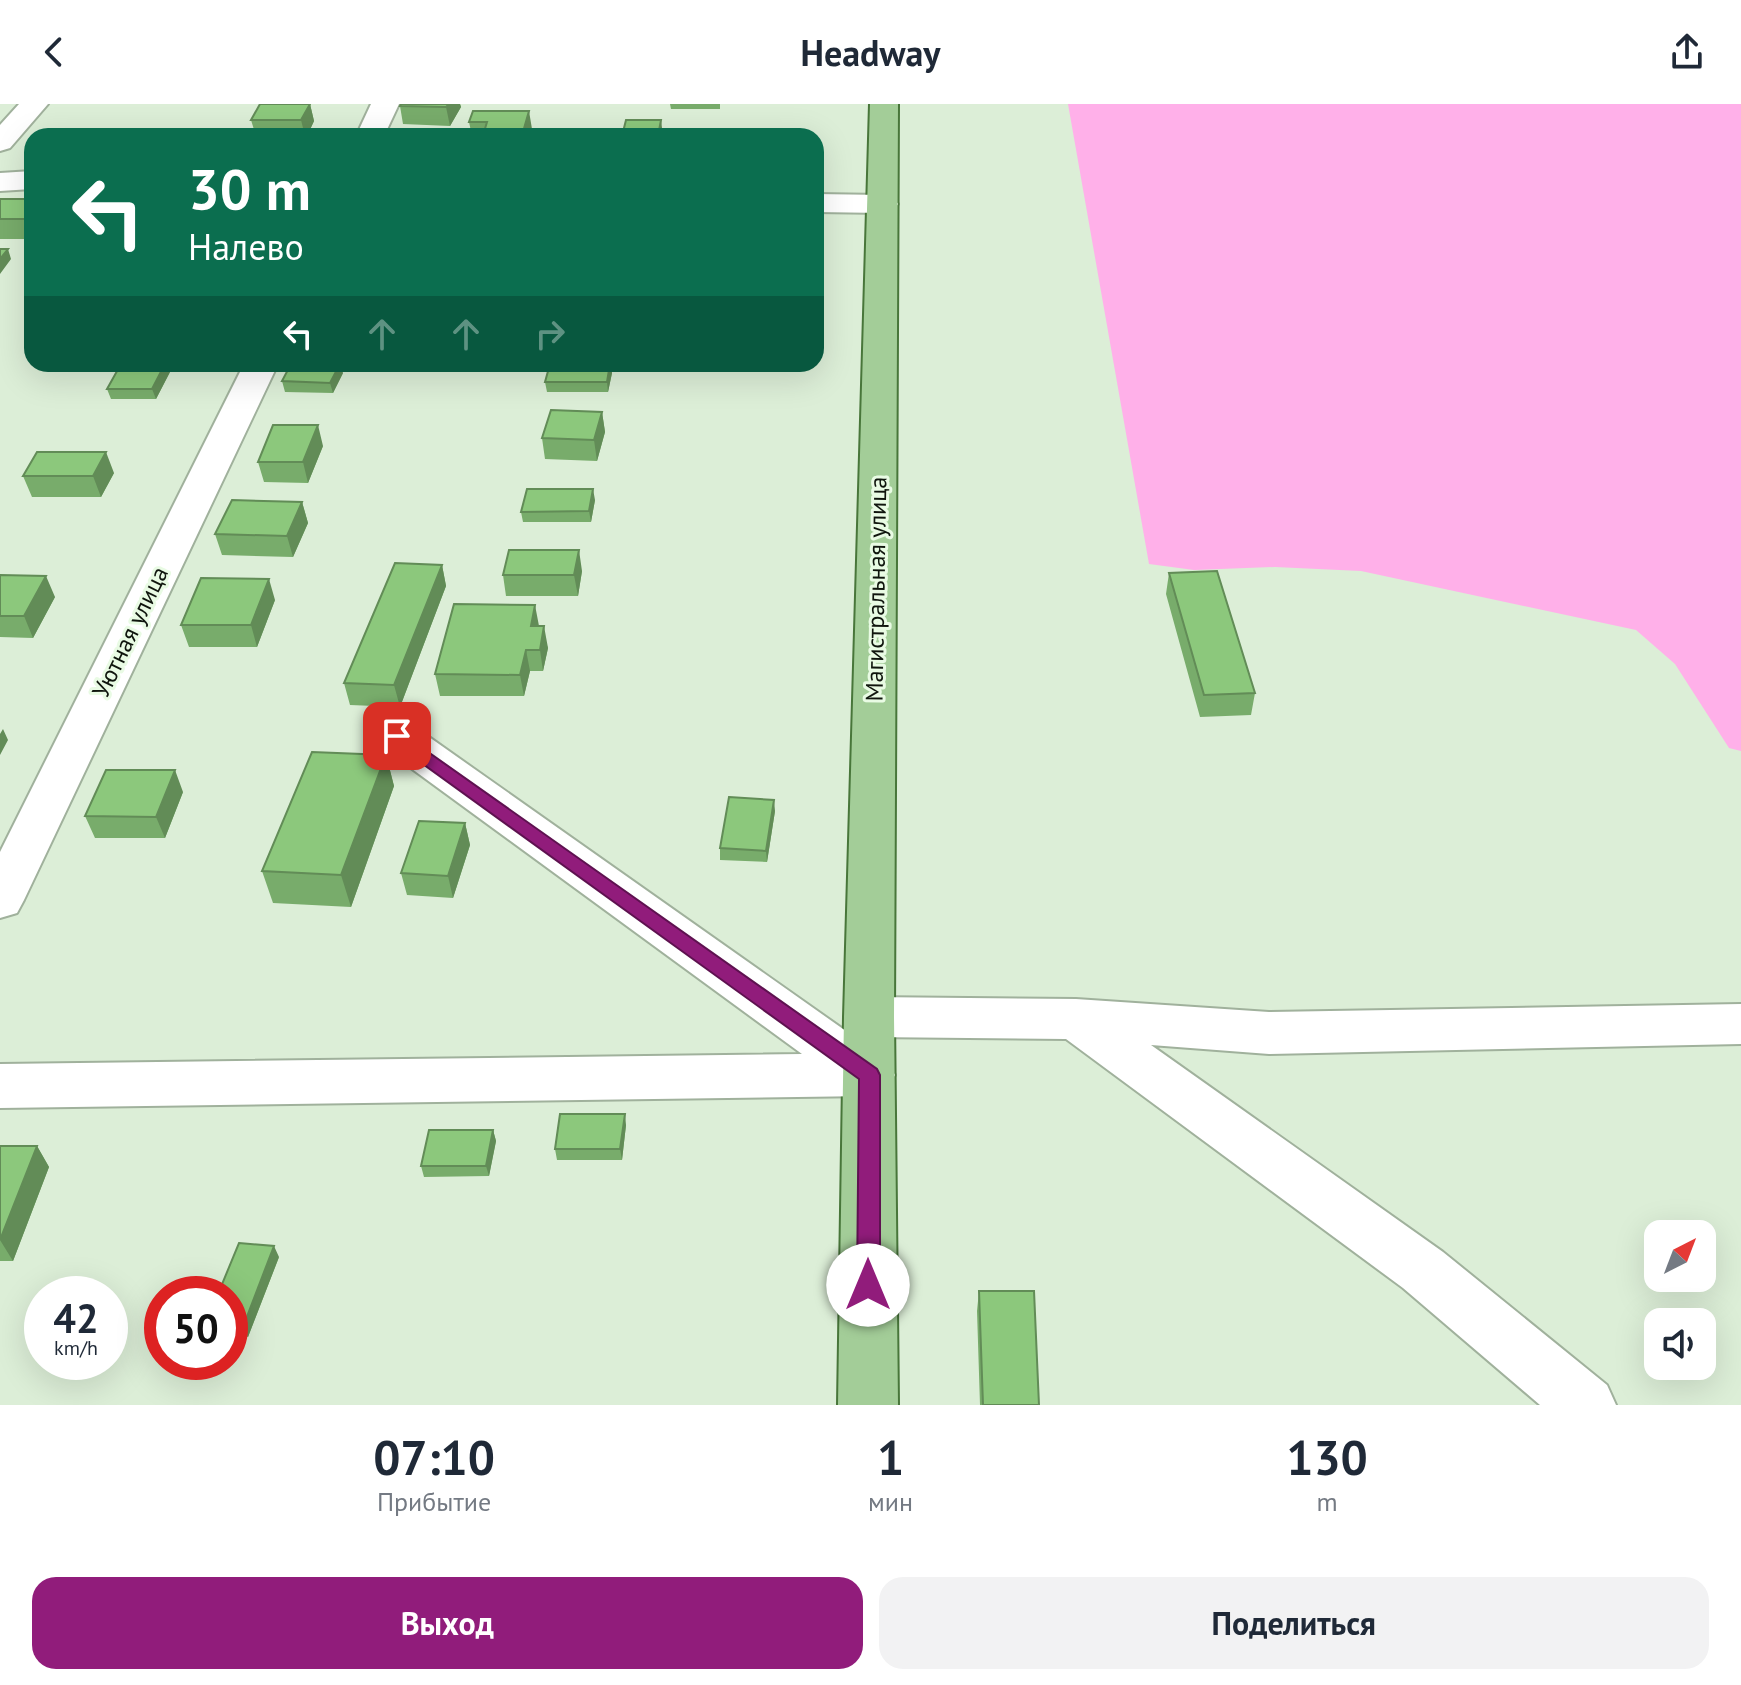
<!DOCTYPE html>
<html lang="ru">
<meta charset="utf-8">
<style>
body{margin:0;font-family:"PT Sans",sans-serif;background:#f2f2f3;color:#1f2937;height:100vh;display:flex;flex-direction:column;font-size:30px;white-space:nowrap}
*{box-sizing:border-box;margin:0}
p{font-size:26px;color:#747a83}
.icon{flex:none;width:44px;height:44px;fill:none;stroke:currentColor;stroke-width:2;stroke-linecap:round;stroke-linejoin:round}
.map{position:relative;height:1301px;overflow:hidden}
.sheet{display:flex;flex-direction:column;background:#fff;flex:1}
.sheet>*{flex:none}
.hud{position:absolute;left:24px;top:24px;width:800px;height:244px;border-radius:24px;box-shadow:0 8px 32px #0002;background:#0b6e4f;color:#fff;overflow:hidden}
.needle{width:52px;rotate:42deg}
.tools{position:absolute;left:1644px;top:1116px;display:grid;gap:16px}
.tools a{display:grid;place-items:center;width:72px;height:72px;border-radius:16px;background:#fff;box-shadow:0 8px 32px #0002;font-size:40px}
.speed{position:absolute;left:24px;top:1172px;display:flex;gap:16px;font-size:40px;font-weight:700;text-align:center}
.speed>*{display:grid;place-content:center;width:104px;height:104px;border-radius:50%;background:#fff;box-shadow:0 8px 32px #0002;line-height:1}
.speed small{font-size:20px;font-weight:400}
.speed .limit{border:12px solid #d22;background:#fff;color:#111}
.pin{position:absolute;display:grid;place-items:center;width:68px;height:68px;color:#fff;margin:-34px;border-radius:16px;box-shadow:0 4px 12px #0006}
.me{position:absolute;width:88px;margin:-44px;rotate:0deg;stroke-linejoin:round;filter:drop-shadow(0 0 6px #0008)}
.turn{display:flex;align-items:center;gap:28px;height:168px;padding:0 32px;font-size:36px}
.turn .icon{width:104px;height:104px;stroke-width:2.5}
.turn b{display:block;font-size:56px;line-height:68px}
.lanes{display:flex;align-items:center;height:76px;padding:0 32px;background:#0003;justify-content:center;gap:40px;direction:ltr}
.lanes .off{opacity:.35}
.eta{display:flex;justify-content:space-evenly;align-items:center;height:136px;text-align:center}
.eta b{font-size:48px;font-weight:700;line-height:56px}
.button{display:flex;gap:16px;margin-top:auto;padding:16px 32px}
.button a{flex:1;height:92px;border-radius:24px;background:#911c7b;color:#fff;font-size:32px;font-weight:700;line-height:92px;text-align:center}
.button a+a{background:#f2f2f3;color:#1f2937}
header{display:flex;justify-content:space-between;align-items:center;height:104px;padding:0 32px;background:#fff;font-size:36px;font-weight:700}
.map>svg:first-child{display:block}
.green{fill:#ffb0e9}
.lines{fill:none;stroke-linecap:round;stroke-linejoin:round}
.minor-casing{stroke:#a0b19c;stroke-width:4}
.major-casing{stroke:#48763a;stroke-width:4}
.minor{fill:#fff;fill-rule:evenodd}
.major{fill:#a3cd98;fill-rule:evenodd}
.wall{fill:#78ac6b}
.shaded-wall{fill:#628c57}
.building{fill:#8cc87c;stroke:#628c57;stroke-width:2}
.route{fill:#911c7b;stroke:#5e1250;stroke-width:2}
.labels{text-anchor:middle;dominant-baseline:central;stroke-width:6;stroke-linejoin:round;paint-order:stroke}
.street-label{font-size:24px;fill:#0f150d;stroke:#e9fbe4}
</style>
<header><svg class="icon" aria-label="back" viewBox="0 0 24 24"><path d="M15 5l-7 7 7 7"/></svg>Headway<svg class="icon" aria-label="share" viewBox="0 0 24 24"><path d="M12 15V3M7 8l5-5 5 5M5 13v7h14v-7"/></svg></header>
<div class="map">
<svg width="1741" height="1301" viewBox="0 0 1741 1301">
<rect width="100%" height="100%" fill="#dceed7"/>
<!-- green -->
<path class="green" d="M 1068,0 L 1741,0 L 1741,647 L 1729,644 L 1675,560 L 1636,526 L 1361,467 L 1275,463 L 1194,466 L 1149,460 Z"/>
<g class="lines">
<!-- minor casing -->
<g class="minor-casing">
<path id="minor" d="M 19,0 L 48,0 L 10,44 L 0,47 L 0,21 Z
M 371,0 L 399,0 L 384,32 L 356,32 Z
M 32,67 L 32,85 L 0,87 L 0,69 Z
M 816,90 L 883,91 L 894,94 L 898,100 L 894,106 L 883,109 L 816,108 Z
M 244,260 L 278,260 L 24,796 L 17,809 L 0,814 L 0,748 Z
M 397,617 L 412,621 L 887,956 L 895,971 L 887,986 L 869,992 L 0,1004 L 0,960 L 802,950 L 382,643 L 375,632 L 382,621 Z
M 869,893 L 1076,895 L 1269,908 L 1741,900 L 1741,940 L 1269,950 L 1151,941 L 1443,1148 L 1607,1281 L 1616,1301 L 1540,1301 L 1403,1184 L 1066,935 L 869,933 L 851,927 L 844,913 L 851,899 Z"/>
</g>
<!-- major casing -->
<g class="major-casing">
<path id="major" d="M 870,0 L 898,0 L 894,913 L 898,1301 L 838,1301 L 844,913 Z"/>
</g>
<!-- minor -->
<use href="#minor" class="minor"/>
<!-- major -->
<use href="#major" class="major"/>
</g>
<!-- wall -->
<path class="wall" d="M 260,0 L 310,0 L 314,17 L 307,32 L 256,32 L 251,16 Z
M 401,0 L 460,0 L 461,3 L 450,22 L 403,20 L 400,2 Z
M 670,0 L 720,0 L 720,5 L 671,5 Z
M 473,7 L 532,25 L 530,32 L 472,32 L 469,18 Z
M 0,95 L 32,95 L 32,135 L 0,135 Z
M 121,260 L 168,260 L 170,268 L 156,295 L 111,295 L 107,285 Z
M 611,260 L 612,269 L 608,288 L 547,288 L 545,278 Z
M 343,269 L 333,289 L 285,288 L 282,277 Z
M 602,308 L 605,328 L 597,357 L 545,355 L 542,334 Z
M 323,342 L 308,379 L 264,378 L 258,358 Z
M 114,369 L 101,393 L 32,393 L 23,372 Z
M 595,396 L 591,418 L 523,418 L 521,408 Z
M 302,398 L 308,419 L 293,453 L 222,451 L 215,430 Z
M 442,461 L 446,482 L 400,603 L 350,601 L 344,579 Z
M 582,467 L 578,492 L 506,492 L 503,471 Z
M 1169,469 L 1255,589 L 1251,611 L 1200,613 L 1166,490 Z
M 0,471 L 55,493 L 33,534 L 0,533 Z
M 275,496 L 257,543 L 189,543 L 181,521 Z
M 539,522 L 548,544 L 543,567 L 530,567 L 524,592 L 440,592 L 435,570 Z
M 386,651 L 394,682 L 351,803 L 273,799 L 262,767 Z
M 183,688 L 165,734 L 95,734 L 85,712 Z
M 775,707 L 767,758 L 720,756 L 720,744 Z
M 465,719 L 470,741 L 453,794 L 407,791 L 401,769 Z
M 626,1021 L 622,1056 L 557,1056 L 555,1045 Z
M 493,1026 L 496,1037 L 489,1072 L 424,1073 L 421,1062 Z
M 0,1042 L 37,1042 L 49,1063 L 13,1157 L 0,1157 Z
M 279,1153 L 248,1233 L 230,1231 L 230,1190 Z
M 979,1187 L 1039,1301 L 980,1301 L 977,1207 Z"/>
<!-- shaded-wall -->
<path class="shaded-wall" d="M 310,0 L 314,17 L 307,32 L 305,32 L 301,16 Z
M 449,0 L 460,0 L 461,3 L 450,22 L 446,3 Z
M 529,7 L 532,25 L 530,32 L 523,32 L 523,28 Z
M 661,16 L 663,32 L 658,32 Z
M 8,145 L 11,155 L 0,170 L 0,155 Z
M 165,260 L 168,260 L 170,268 L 156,295 L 152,285 Z
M 340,260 L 343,269 L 333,289 L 330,279 Z
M 610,260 L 612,269 L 608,288 L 607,278 Z
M 602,308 L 605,328 L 597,357 L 594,336 Z
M 318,321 L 323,342 L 308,379 L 303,358 Z
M 106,348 L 114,369 L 101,393 L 93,372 Z
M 593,385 L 595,396 L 591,418 L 589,407 Z
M 302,398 L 308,419 L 293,453 L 287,432 Z
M 579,446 L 582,467 L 578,492 L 574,471 Z
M 442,461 L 446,482 L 400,603 L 394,581 Z
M 46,472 L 55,493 L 33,534 L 24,512 Z
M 269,475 L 275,496 L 257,543 L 251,521 Z
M 535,501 L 539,522 L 531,522 Z
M 544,522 L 548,544 L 543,567 L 540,546 Z
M 526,546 L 530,567 L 524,592 L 520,571 Z
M 3,625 L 8,636 L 0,651 L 0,630 Z
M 386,651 L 394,682 L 351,803 L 341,771 Z
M 175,666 L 183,688 L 165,734 L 156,713 Z
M 774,696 L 775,707 L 767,758 L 766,747 Z
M 465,719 L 470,741 L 453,794 L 448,772 Z
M 625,1010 L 626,1021 L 622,1056 L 620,1045 Z
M 493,1026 L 496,1037 L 489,1072 L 486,1062 Z
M 37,1042 L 49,1063 L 13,1157 L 0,1136 Z
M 274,1142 L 279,1153 L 248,1233 L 243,1223 Z"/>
<!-- building -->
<path class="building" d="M 260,0 L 310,0 L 301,16 L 251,16 Z
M 401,0 L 449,0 L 446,3 L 400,2 Z
M 473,7 L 529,7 L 523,28 L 484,28 L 487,18 L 469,18 Z
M 626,16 L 661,16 L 658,32 L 622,32 Z
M 0,95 L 32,95 L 32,115 L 0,115 Z
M 0,145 L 8,145 L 0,155 Z
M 121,260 L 165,260 L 152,285 L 107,285 Z
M 291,260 L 340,260 L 330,279 L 282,277 Z
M 550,260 L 610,260 L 607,278 L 545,278 Z
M 551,306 L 602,308 L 594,336 L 542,334 Z
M 273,321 L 318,321 L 303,358 L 258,358 Z
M 37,348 L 106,348 L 93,372 L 23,372 Z
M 527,385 L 593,385 L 589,407 L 521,408 Z
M 232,396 L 302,398 L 287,432 L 215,430 Z
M 509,446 L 579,446 L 574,471 L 503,471 Z
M 395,459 L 442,461 L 394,581 L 344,579 Z
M 1217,467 L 1255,589 L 1204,591 L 1169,469 Z
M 0,471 L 46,472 L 24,512 L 0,512 Z
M 201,474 L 269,475 L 251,521 L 181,521 Z
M 454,500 L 535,501 L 531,522 L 544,522 L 540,546 L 526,546 L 520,571 L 435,570 Z
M 312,648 L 386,651 L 341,771 L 262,767 Z
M 106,666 L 175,666 L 156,713 L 85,712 Z
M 729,693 L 774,696 L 766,747 L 720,744 Z
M 419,717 L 465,719 L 448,772 L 401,769 Z
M 560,1010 L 625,1010 L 620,1045 L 555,1045 Z
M 429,1026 L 493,1026 L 486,1062 L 421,1062 Z
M 0,1042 L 37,1042 L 0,1136 Z
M 239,1139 L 274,1142 L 243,1223 L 230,1222 L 230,1190 L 218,1190 Z
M 979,1187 L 1034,1187 L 1039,1301 L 983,1301 Z"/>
<!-- route -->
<path class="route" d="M 397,626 L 877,965 L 880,971 L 880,1181 L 877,1189 L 868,1192 L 860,1189 L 857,1181 L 859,975 L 391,637 L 388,632 Z"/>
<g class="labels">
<!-- street labels -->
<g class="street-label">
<text transform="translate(876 485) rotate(-89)">Магистральная улица</text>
<text transform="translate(130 528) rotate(-64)">Уютная улица</text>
</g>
</g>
</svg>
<div class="tools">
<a><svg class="needle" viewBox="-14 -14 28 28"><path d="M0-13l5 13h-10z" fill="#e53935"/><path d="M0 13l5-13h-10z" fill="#747a83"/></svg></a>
<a><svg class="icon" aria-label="sound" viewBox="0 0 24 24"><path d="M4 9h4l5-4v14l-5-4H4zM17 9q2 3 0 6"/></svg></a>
</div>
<div class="speed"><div>42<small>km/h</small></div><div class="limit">50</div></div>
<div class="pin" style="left:397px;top:632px;background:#d93025"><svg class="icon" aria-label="arrive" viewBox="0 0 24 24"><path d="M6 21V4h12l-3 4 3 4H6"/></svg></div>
<svg class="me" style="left:868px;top:1181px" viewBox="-20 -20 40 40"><circle r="19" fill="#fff"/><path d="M0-13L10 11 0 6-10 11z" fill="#911c7b"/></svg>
<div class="hud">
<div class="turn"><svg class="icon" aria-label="left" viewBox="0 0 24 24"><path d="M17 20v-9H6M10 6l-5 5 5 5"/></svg><div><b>30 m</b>Налево</div></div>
<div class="lanes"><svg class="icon" aria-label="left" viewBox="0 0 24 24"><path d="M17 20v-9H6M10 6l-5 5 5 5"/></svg><svg class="icon off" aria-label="ahead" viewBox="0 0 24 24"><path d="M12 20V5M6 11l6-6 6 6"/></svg><svg class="icon off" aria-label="ahead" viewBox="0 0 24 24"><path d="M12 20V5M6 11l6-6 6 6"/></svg><svg class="icon off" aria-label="right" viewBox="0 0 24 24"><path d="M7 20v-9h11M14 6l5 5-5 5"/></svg></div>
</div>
</div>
<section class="sheet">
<div class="eta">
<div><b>07:10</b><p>Прибытие</p></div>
<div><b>1</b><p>мин</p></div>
<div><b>130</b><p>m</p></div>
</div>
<div class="button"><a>Выход</a><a>Поделиться</a></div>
</section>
